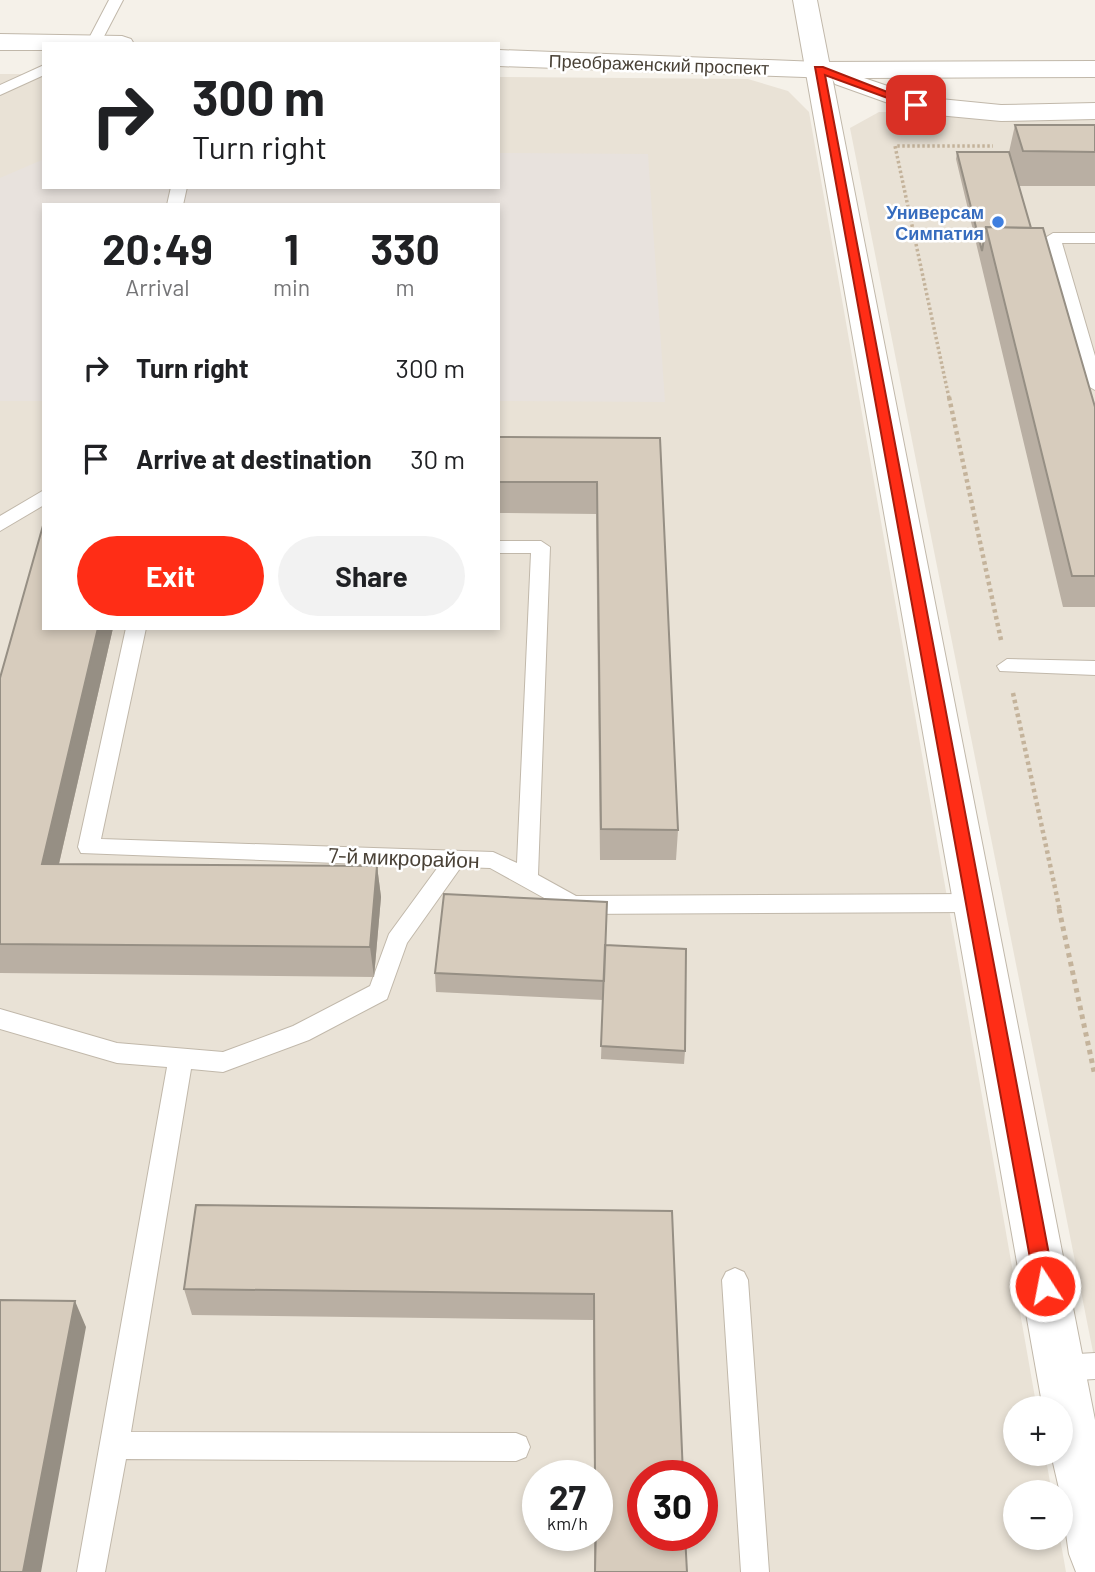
<!DOCTYPE html>
<meta charset="utf-8">
<style>
body{margin:0;font-family:Barlow,sans-serif;background:#f2f2f2;color:#202124;height:100vh;display:flex;flex-direction:column;font-size:26px;white-space:nowrap}
*{box-sizing:border-box;margin:0}
p{font-size:23px;color:#757577}
.icon{flex:none;width:38px;height:38px;fill:none;stroke:currentColor;stroke-width:2;stroke-linecap:round;stroke-linejoin:round}
.map{position:relative;flex:1;overflow:hidden}
.sheet{position:absolute;left:42px;top:203px;width:458px;height:427px;display:flex;flex-direction:column;background:#fff;border-radius:0px;box-shadow:0 4px 10px #0003}
.sheet>*{flex:none}
.top-card{position:absolute;left:42px;top:42px;width:458px;height:147px;border-radius:0px;box-shadow:0 4px 10px #0003;background:#fff;color:#202124;overflow:hidden}
.controls{position:absolute;left:1003px;top:1396px;display:grid;gap:14px}
.controls a{display:grid;place-items:center;width:70px;height:70px;border-radius:50%;background:#fff;box-shadow:0 4px 10px #0003;font-size:35px}
.speed{position:absolute;left:522px;top:1460px;display:flex;gap:14px;font-size:35px;font-weight:700;text-align:center}
.speed>*{display:grid;place-content:center;width:91px;height:91px;border-radius:50%;background:#fff;box-shadow:0 4px 10px #0003;line-height:1}
.speed small{font-size:18px;font-weight:400}
.speed .limit{border:10px solid #d22;background:#fff;color:#111}
.pin{position:absolute;display:grid;place-items:center;width:60px;height:60px;color:#fff;margin:-30px;border-radius:14px;box-shadow:0 4px 10px #0006}
.me{position:absolute;width:77px;margin:-38px;rotate:349deg;stroke-linejoin:round;filter:drop-shadow(0 0 5px #0008)}
.turn{display:flex;align-items:center;gap:24px;height:147px;padding:0 35px;font-size:32px}
.turn .icon{width:91px;height:91px;stroke-width:2.5}
.turn b{display:block;font-size:49px;line-height:60px}
.eta{display:flex;justify-content:space-evenly;align-items:center;height:119px;text-align:center}
.eta b{font-size:42px;font-weight:700;line-height:49px}
.cta{display:flex;gap:14px;margin-top:auto;padding:14px 35px}
.cta a{flex:1;height:80px;border-radius:42px;background:#ff2d16;color:#fff;font-size:28px;font-weight:700;line-height:80px;text-align:center}
.cta a+a{background:#f2f2f2;color:#202124}
ul{padding:0;list-style:none}
li{display:flex;align-items:center;gap:21px;height:91px;padding:0 35px}
li div{flex:1}
li b{display:block;font-size:26px}
li em{font-style:normal}
.map>svg:first-child{display:block}
.residential{fill:#e9e2d6;fill-rule:evenodd}
.industrial{fill:#e8e2dd}
.lines{fill:none;stroke-linecap:round;stroke-linejoin:round}
.service-casing{stroke:#c1b8aa;stroke-width:2}
.minor-casing{stroke:#c1b8aa;stroke-width:2}
.tertiary-casing{stroke:#c1b8aa;stroke-width:2}
.path-far2{stroke:#c4b39b;stroke-width:3.5;stroke-dasharray:2.5 2.5;stroke-linecap:butt}
.path-far1{stroke:#c4b39b;stroke-width:4.5;stroke-dasharray:3.5 3.5;stroke-linecap:butt}
.path{stroke:#c4b39b;stroke-width:5;stroke-dasharray:4.5 4.5;stroke-linecap:butt}
.service{fill:#fff;fill-rule:evenodd}
.minor{fill:#fff;fill-rule:evenodd}
.tertiary{fill:#fff;fill-rule:evenodd}
.wall{fill:#b9afa3}
.shaded-wall{fill:#968f84}
.building{fill:#d7ccbd;stroke:#968f84;stroke-width:2}
.route{fill:#ff2d16;stroke:#a61d0e;stroke-width:2}
.shop-dot{fill:#3f7fe0;stroke:#fff;stroke-width:2.5}
.labels{text-anchor:middle;dominant-baseline:central;stroke-width:5;stroke-linejoin:round;paint-order:stroke}
.far-street-label{font-size:18px;fill:#494136;stroke:#fff}
.far-shop-label{font-size:18px;font-weight:bold;fill:#366cbe;stroke:#fff;text-anchor:end}
.street-label{font-size:21px;fill:#494136;stroke:#fff}
</style>
<div class="map">
<svg width="1095" height="1572" viewBox="0 0 1095 1572">
<rect width="100%" height="100%" fill="#f5f1e9"/>
<!-- residential -->
<path class="residential" d="M 0,74 L 44,74 L 44,187 L 499,187 L 499,77 L 748,79 L 788,91 L 809,112 L 1037,1409 L 1015,1409 L 1015,1454 L 1045,1454 L 1052,1493 L 1015,1493 L 1015,1538 L 1060,1538 L 1066,1572 L 0,1572 ZM 44,205 L 499,205 L 499,628 L 44,628 ZM 537,1475 L 597,1475 L 597,1535 L 537,1535 ZM 642,1475 L 702,1475 L 702,1535 L 642,1535 Z
M 879,112 L 1095,113 L 1095,1362 L 850,128 Z"/>
<!-- industrial -->
<path class="industrial" d="M 499,153 L 648,154 L 665,402 L 499,401 L 499,205 L 44,205 L 44,401 L 0,401 L 0,178 L 44,159 L 44,187 L 499,187 Z"/>
<g class="lines">
<!-- service casing -->
<g class="service-casing">
<path id="service" d="M 109,0 L 123,0 L 100,44 L 86,44 Z
M 44,65 L 44,75 L 0,95 L 0,85 Z
M 171,187 L 187,187 L 183,205 L 167,205 Z
M 1053,233 L 1095,233 L 1095,243 L 1062,243 L 1095,356 L 1095,390 L 1086,385 L 1045,238 Z
M 44,490 L 44,505 L 0,531 L 0,516 Z
M 499,541 L 541,541 L 550,547 L 538,875 L 576,896 L 974,894 L 982,897 L 985,903 L 982,909 L 974,912 L 573,914 L 490,868 L 461,867 L 407,943 L 387,999 L 309,1040 L 231,1069 L 223,1072 L 191,1069 L 131,1432 L 516,1433 L 526,1437 L 530,1447 L 526,1457 L 516,1461 L 126,1459 L 105,1572 L 77,1572 L 167,1067 L 117,1063 L 0,1029 L 0,1009 L 117,1043 L 223,1052 L 293,1026 L 370,986 L 389,934 L 438,867 L 81,853 L 78,847 L 126,628 L 146,628 L 101,839 L 493,852 L 517,863 L 531,553 L 499,553 Z
M 1007,659 L 1095,661 L 1095,675 L 1000,671 L 997,666 Z
M 735,1268 L 744,1272 L 748,1280 L 769,1572 L 741,1572 L 722,1280 L 726,1272 Z
M 1095,1353 L 1095,1379 L 1060,1381 L 1051,1377 L 1047,1368 L 1051,1359 L 1060,1355 Z"/>
</g>
<!-- minor casing -->
<g class="minor-casing">
<path id="minor" d="M 793,0 L 817,0 L 1095,1420 L 1095,1572 L 1076,1572 L 1069,1554 L 1060,1493 L 1051,1454 L 1060,1454 L 1060,1409 L 1043,1409 Z"/>
</g>
<!-- tertiary casing -->
<g class="tertiary-casing">
<path id="tertiary" d="M 0,34 L 122,36 L 131,39 L 134,44 L 44,44 L 44,50 L 0,50 Z
M 499,50 L 819,62 L 1095,61 L 1095,77 L 864,78 L 920,97 L 1001,105 L 1095,103 L 1095,119 L 1001,121 L 916,113 L 835,84 L 832,78 L 499,66 Z"/>
</g>
<!-- path-far2 -->
<path class="path-far2" d="M 949,398 L 895,146 L 993,146"/>
<!-- path-far1 -->
<path class="path-far1" d="M 949,397 L 1001,640
M 1013,693 L 1060,911"/>
<!-- path -->
<path class="path" d="M 1059,909 L 1095,1076"/>
<!-- service -->
<use href="#service" class="service"/>
<!-- minor -->
<use href="#minor" class="minor"/>
<!-- tertiary -->
<use href="#tertiary" class="tertiary"/>
</g>
<!-- wall -->
<path class="wall" d="M 1015,125 L 1095,125 L 1095,186 L 1019,186 L 1031,228 L 1095,407 L 1095,607 L 1063,607 L 956,159 L 957,152 L 1009,152 Z
M 499,437 L 660,438 L 678,830 L 676,860 L 600,860 L 596,514 L 499,513 Z
M 44,628 L 113,628 L 59,864 L 377,866 L 381,897 L 374,977 L 0,973 L 0,678 Z
M 605,945 L 685,1051 L 684,1064 L 601,1059 L 604,969 L 603,1000 L 436,992 L 435,973 Z
M 672,1211 L 687,1572 L 594,1572 L 594,1535 L 597,1535 L 597,1475 L 594,1475 L 593,1320 L 192,1315 L 184,1289 Z"/>
<!-- shaded-wall -->
<path class="shaded-wall" d="M 98,628 L 113,628 L 52,894 L 42,864 Z
M 377,866 L 381,897 L 374,977 L 370,947 Z
M 75,1301 L 86,1327 L 41,1572 L 23,1572 Z"/>
<!-- building -->
<path class="building" d="M 1015,125 L 1095,125 L 1095,152 L 1023,151 Z
M 957,152 L 1009,152 L 1031,228 L 986,227 L 982,251 Z
M 986,227 L 1043,228 L 1095,407 L 1095,576 L 1072,576 Z
M 499,437 L 660,438 L 678,830 L 601,829 L 597,482 L 499,482 Z
M 44,522 L 44,628 L 98,628 L 42,864 L 377,866 L 370,947 L 0,944 L 0,678 Z
M 444,894 L 607,902 L 604,981 L 435,973 Z
M 605,945 L 686,949 L 685,1051 L 601,1046 Z
M 196,1205 L 672,1211 L 683,1475 L 642,1475 L 642,1535 L 685,1535 L 687,1572 L 595,1572 L 597,1475 L 595,1475 L 594,1294 L 184,1289 Z
M 0,1300 L 75,1301 L 23,1572 L 0,1572 Z"/>
<!-- route -->
<path class="route" d="M 815,67 L 823,67 L 921,105 L 912,107 L 825,75 L 1055,1286 L 1052,1292 L 1045,1295 L 1038,1292 L 1035,1286 Z"/>
<!-- markers -->
<circle class="shop-dot" cx="998" cy="222" r="7"/>
<g class="labels">
<!-- far-street labels -->
<g class="far-street-label">
<text transform="translate(659 64) rotate(2)">Преображенский проспект</text>
</g>
<!-- far-shop labels -->
<g class="far-shop-label">
<text x="984" y="212">Универсам<tspan x="984" dy="21">Симпатия</tspan></text>
</g>
<!-- street labels -->
<g class="street-label">
<text transform="translate(404 857) rotate(2)">7-й микрорайон</text>
</g>
</g>
</svg>
<div class="controls">
<a>+</a>
<a>−</a>
</div>
<div class="speed"><div>27<small>km/h</small></div><div class="limit">30</div></div>
<div class="pin" style="left:916px;top:105px;background:#d93025"><svg class="icon" aria-label="arrive" viewBox="0 0 24 24"><path d="M6 21V4h12l-3 4 3 4H6"/></svg></div>
<svg class="me" style="left:1045px;top:1286px" viewBox="-20 -20 40 40"><circle r="17" fill="#ff2d16" stroke="#fff" stroke-width="3"/><path d="M0-11L8 9 0 5-8 9z" fill="#fff"/></svg>
<div class="top-card">
<div class="turn"><svg class="icon" aria-label="right" viewBox="0 0 24 24"><path d="M7 20v-9h11M14 6l5 5-5 5"/></svg><div><b>300 m</b>Turn right</div></div>
</div>
<section class="sheet">
<div class="eta">
<div><b>20:49</b><p>Arrival</p></div>
<div><b>1</b><p>min</p></div>
<div><b>330</b><p>m</p></div>
</div>
<ul>
<li><svg class="icon" aria-label="right" viewBox="0 0 24 24"><path d="M7 20v-9h11M14 6l5 5-5 5"/></svg><div><b>Turn right</b></div><em>300 m</em></li>
<li><svg class="icon" aria-label="arrive" viewBox="0 0 24 24"><path d="M6 21V4h12l-3 4 3 4H6"/></svg><div><b>Arrive at destination</b></div><em>30 m</em></li>
</ul>
<div class="cta"><a>Exit</a><a>Share</a></div>
</section>
</div>
